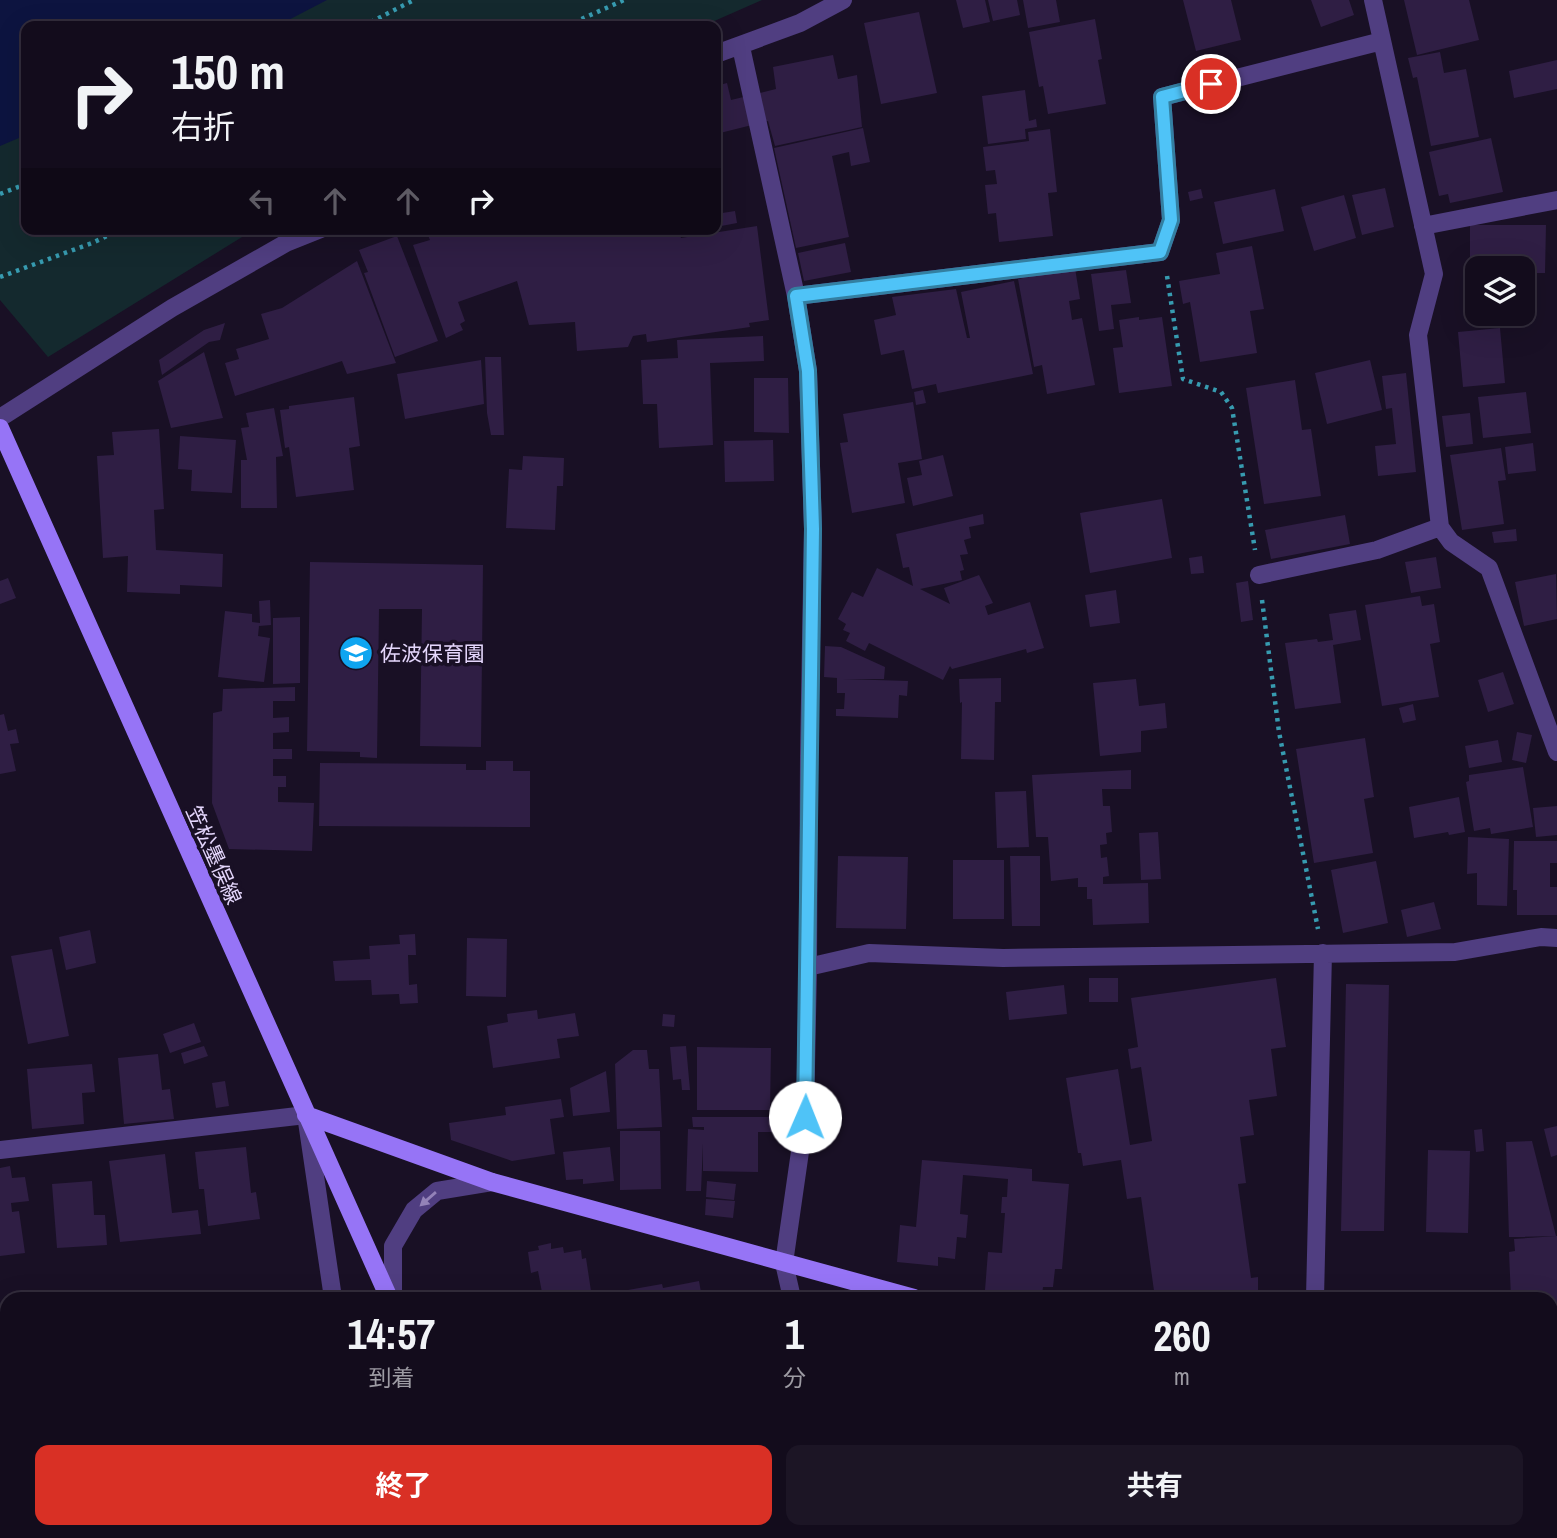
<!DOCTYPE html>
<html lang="ja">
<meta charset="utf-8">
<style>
body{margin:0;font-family:"Archivo Narrow","Noto Sans JP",sans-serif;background:#1c1525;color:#f1f3f6;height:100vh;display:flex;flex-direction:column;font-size:26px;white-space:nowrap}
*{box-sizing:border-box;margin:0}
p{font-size:23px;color:#9d9ba3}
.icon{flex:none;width:38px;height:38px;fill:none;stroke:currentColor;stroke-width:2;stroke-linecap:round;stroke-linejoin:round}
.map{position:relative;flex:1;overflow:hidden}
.sheet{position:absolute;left:0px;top:1292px;width:1558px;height:247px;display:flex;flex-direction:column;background:#130c1c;border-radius:21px 21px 0 0;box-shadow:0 7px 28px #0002,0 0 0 2px #322c3b}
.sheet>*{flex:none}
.guide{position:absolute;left:21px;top:21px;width:700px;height:214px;border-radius:14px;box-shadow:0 7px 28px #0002,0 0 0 2px #322c3b;background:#130c1c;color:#f1f3f6;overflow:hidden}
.buttons{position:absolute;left:1465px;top:256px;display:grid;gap:14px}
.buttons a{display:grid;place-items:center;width:70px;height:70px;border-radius:14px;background:#130c1c;box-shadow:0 7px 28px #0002,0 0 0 2px #322c3b;font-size:35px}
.pin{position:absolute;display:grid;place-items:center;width:60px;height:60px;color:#fff;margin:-30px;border:4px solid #fff;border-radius:50%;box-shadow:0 2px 7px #0007}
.me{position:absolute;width:77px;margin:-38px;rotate:1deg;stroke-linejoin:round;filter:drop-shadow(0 0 5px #0008)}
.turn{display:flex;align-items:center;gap:24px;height:147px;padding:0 35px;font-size:32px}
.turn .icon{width:91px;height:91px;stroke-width:2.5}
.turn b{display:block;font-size:49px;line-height:60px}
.lanes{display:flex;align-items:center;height:66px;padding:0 35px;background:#0003;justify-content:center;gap:35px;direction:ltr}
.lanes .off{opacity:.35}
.eta{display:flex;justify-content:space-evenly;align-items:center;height:119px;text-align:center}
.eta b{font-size:42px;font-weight:700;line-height:49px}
.primary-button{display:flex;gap:14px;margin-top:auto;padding:14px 35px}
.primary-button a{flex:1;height:80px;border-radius:14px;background:#d93025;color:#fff;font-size:28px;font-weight:700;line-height:80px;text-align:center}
.primary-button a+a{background:#1c1525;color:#f1f3f6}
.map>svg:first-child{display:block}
.green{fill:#14292e}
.water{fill:#0d1440}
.building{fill:#2f1e44}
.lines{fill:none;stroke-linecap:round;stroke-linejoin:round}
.path{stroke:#379bb0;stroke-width:4.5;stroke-dasharray:3.5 5;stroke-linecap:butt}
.street{stroke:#503e81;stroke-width:18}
.secondary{stroke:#9674f6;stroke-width:18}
.oneway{fill:#9382b8}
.route-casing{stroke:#337fa1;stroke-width:18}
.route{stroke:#4fc3f7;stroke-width:12}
.labels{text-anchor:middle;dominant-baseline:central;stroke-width:7;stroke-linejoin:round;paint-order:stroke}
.poi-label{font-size:21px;fill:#e4d6fc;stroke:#191025;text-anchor:start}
.street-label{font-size:21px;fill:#e4d6fc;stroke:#191025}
</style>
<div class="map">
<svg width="1557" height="1538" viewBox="0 0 1557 1538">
<rect width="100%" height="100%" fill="#191025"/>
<!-- green -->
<path class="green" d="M 0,0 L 762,0 L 703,26 L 26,26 L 26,229 L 255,229 L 48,357 L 0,300 Z"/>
<!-- water -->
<path class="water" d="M 0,0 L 327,0 L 277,26 L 26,26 L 26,135 L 0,146 Z"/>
<!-- building -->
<path class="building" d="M 956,0 L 985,0 L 990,22 L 963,28 Z
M 988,0 L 1017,0 L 1020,15 L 993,21 Z
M 1023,0 L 1056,0 L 1060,22 L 1028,28 Z
M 1183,0 L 1231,0 L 1241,40 L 1196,51 Z
M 1311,0 L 1349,0 L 1354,15 L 1321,27 Z
M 1404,0 L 1469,0 L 1479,40 L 1417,55 Z
M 919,12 L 937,93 L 881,104 L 864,23 Z
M 1095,19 L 1102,59 L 1098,60 L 1106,104 L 1048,114 L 1043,86 L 1039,87 L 1029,32 Z
M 1440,52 L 1444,73 L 1466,69 L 1479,137 L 1431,146 L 1417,77 L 1413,78 L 1408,58 Z
M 833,55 L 838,79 L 857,75 L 862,127 L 775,146 L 768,121 L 716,134 L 716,86 L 727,83 L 731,100 L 776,89 L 773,67 Z
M 1557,60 L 1557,89 L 1514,98 L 1509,71 Z
M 1025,90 L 1029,121 L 1036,119 L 1037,127 L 1025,129 L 1026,139 L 988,144 L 982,96 Z
M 863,128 L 870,162 L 851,166 L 849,152 L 832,156 L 849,237 L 796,248 L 774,148 Z
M 1050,129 L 1057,192 L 1048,193 L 1053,236 L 999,242 L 996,213 L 988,214 L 985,185 L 997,184 L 995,170 L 986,171 L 983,147 L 1029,141 L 1028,132 Z
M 1491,138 L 1503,192 L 1450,203 L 1448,194 L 1439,196 L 1429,152 Z
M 1385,188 L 1394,227 L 1362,235 L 1352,195 Z
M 1201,189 L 1203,198 L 1190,201 L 1188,192 Z
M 1275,189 L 1284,231 L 1223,244 L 1214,202 Z
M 1344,195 L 1356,238 L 1314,251 L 1301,207 Z
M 735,211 L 737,223 L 716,227 L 716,214 Z
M 1470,225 L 1546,225 L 1545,273 L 1522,273 L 1522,268 L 1477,268 L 1477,273 L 1470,273 Z
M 757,226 L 769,320 L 749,323 L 750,327 L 647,342 L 646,334 L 633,336 L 628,347 L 577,351 L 575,322 L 529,325 L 517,281 L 458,302 L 465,321 L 460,324 L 463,330 L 446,338 L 413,245 L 430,240 L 427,233 L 434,229 L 679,229 L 681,238 Z
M 397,236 L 438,341 L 395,357 L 364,273 L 368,272 L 359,250 Z
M 845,243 L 851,272 L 804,281 L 798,253 Z
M 1252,246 L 1264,309 L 1250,311 L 1257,353 L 1200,362 L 1190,302 L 1183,304 L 1179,281 L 1220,274 L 1216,253 Z
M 357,261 L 396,363 L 347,374 L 342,361 L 235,396 L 225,363 L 239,359 L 236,349 L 269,339 L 261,314 L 282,308 Z
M 1075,268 L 1080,299 L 1069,301 L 1072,320 L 1082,318 L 1095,385 L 1047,394 L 1042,365 L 1034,367 L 1018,279 Z
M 1126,270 L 1131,303 L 1111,305 L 1114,329 L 1099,331 L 1091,274 Z
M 1014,281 L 1033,374 L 938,393 L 936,384 L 912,389 L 904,350 L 881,355 L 874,320 L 896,315 L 892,297 L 956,289 L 967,338 L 970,338 L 961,292 Z
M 1139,317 L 1139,320 L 1162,317 L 1172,386 L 1119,393 L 1113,348 L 1123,347 L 1119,320 Z
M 225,323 L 220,340 L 209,342 L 162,375 L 159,360 L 204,330 Z
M 1500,328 L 1505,383 L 1463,387 L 1458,332 Z
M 763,336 L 764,361 L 710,363 L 713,445 L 659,448 L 657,404 L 643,404 L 641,360 L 678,358 L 677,340 Z
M 204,352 L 223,418 L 171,428 L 158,381 Z
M 485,357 L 501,357 L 504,435 L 491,435 L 487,413 Z
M 481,360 L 484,404 L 405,419 L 397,374 Z
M 1370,360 L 1382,410 L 1327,424 L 1315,373 Z
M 1406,373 L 1416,472 L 1378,476 L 1375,446 L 1396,444 L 1392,408 L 1386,409 L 1382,376 Z
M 754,378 L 788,378 L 789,433 L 754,432 Z
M 1295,380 L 1302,430 L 1311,429 L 1321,496 L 1264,504 L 1246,388 Z
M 923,390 L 926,403 L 916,405 L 914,392 Z
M 1526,392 L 1531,433 L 1483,438 L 1478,397 Z
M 354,397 L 360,446 L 349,448 L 354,490 L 296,497 L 289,447 L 285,448 L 280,410 L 289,409 L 289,406 Z
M 913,402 L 922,459 L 898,463 L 905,503 L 852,513 L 840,443 L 848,442 L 843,414 Z
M 274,408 L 283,456 L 276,457 L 277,508 L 241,508 L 241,460 L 247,460 L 241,428 L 249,427 L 246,413 Z
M 1470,413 L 1473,444 L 1446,447 L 1442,416 Z
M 159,429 L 164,509 L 154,510 L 156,550 L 223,554 L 222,587 L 180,585 L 180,594 L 127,592 L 128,556 L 103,558 L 97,456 L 114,455 L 112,432 Z
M 180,436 L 236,440 L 232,493 L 191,491 L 192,470 L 178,469 Z
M 773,440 L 774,481 L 725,482 L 724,441 Z
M 1533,443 L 1536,471 L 1508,474 L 1505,447 Z
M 1501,448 L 1506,480 L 1498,481 L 1504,524 L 1462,530 L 1450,455 Z
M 943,455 L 953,496 L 913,506 L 907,478 L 922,475 L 919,461 Z
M 523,456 L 564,458 L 563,486 L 557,486 L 555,530 L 506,528 L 509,469 L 522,470 Z
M 1162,499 L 1172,558 L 1090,573 L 1080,513 Z
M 983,514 L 984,524 L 969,527 L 971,538 L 964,540 L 968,554 L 960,555 L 964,570 L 960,571 L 962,580 L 920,589 L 950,604 L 944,588 L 979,575 L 993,603 L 985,606 L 988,615 L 1030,602 L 1044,648 L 1027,653 L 1026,649 L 952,669 L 950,666 L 943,680 L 869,643 L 865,651 L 846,641 L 850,633 L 843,630 L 846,624 L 838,619 L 852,592 L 863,597 L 877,568 L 913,586 L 909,567 L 903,568 L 896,534 Z
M 1345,515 L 1350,544 L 1271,559 L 1265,530 Z
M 1516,529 L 1517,541 L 1494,543 L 1492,532 Z
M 1202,556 L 1204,573 L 1191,574 L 1189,558 Z
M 1436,557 L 1441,588 L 1411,593 L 1405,562 Z
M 310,562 L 483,565 L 481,747 L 420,746 L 422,609 L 379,609 L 377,758 L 360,757 L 360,752 L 307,751 Z
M 1556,574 L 1557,619 L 1524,626 L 1515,582 Z
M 8,578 L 16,598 L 0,604 L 0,581 Z
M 1248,581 L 1253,620 L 1241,622 L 1236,583 Z
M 1116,590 L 1120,623 L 1090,627 L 1085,595 Z
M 1420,596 L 1422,606 L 1434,604 L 1440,642 L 1430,644 L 1439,697 L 1382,706 L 1365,605 Z
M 270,600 L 271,625 L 259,626 L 258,636 L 270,638 L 264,682 L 218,677 L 225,611 L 252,614 L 252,622 L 260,623 L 259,601 Z
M 1356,610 L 1361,640 L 1333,645 L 1341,703 L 1295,709 L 1285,643 L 1317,639 L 1318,642 L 1333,640 L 1329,614 Z
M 300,617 L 300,683 L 273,684 L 273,618 Z
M 825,646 L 841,647 L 885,667 L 884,679 L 843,679 L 908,681 L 907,696 L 899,695 L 898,718 L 836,716 L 836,709 L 844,709 L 845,693 L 837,693 L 837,678 L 824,677 Z
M 1503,672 L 1514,704 L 1488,712 L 1478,680 Z
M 1001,678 L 1001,702 L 995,702 L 994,760 L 961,759 L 962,702 L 960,703 L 959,679 Z
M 1136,679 L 1139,706 L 1165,703 L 1167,728 L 1141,731 L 1141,752 L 1100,756 L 1093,683 Z
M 295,687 L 295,701 L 273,701 L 273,718 L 289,717 L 289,732 L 273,733 L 273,749 L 292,749 L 292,759 L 273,759 L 273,776 L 286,776 L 286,787 L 278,787 L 278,802 L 314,803 L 312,851 L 229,849 L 212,803 L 213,713 L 222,711 L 223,689 Z
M 1413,704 L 1416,720 L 1403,723 L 1399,708 Z
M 4,714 L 8,731 L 16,729 L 19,743 L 10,744 L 16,771 L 0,774 L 0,715 Z
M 1517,732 L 1532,735 L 1526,763 L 1512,760 Z
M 1365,738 L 1374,797 L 1364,799 L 1373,853 L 1314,863 L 1296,749 Z
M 1498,740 L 1502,762 L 1469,768 L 1465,746 Z
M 486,761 L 513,761 L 513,771 L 530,771 L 530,827 L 319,826 L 320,763 L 466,764 L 466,770 L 486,770 Z
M 1523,767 L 1533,827 L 1491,834 L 1490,828 L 1474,831 L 1466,782 L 1469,781 L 1469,775 Z
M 1131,770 L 1131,789 L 1102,789 L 1103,806 L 1110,806 L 1112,832 L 1106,833 L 1107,844 L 1100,845 L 1101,858 L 1107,857 L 1109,876 L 1103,877 L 1103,884 L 1148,883 L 1149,923 L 1093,925 L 1092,899 L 1087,899 L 1087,887 L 1078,887 L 1078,878 L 1051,881 L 1048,837 L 1036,837 L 1032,775 Z
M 1026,791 L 1029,847 L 997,848 L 995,792 Z
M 1459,797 L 1465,832 L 1449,835 L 1448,832 L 1414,838 L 1409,807 Z
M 1557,806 L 1557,835 L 1536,837 L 1533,808 Z
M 1158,832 L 1161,879 L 1141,880 L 1139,833 Z
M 1468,837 L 1509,839 L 1507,906 L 1477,905 L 1477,873 L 1467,874 Z
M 1514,841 L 1557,841 L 1557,863 L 1550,863 L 1550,887 L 1557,887 L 1557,915 L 1517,915 L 1517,890 L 1513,890 Z
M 838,856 L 908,857 L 906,929 L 836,928 Z
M 1010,856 L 1040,856 L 1040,926 L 1012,926 Z
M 953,860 L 1004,860 L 1004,919 L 953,919 Z
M 1376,861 L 1388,923 L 1343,933 L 1331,870 Z
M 1434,902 L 1441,929 L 1407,937 L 1401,910 Z
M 90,930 L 96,963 L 66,970 L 59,937 Z
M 415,934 L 416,955 L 408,955 L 409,985 L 417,984 L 418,1003 L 400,1004 L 399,994 L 372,995 L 371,980 L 335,981 L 333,961 L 370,959 L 369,946 L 400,944 L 399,935 Z
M 467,938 L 507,939 L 506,997 L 466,996 Z
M 52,949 L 69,1036 L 28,1044 L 11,956 Z
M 1089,978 L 1118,978 L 1118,1002 L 1089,1002 Z
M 1276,978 L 1286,1047 L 1271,1049 L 1277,1096 L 1249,1100 L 1254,1135 L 1240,1137 L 1246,1183 L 1238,1184 L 1251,1278 L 1258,1277 L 1258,1298 L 1155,1298 L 1141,1197 L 1127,1199 L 1121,1160 L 1083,1166 L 1081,1153 L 1078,1153 L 1066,1078 L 1118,1069 L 1130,1145 L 1152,1141 L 1141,1067 L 1131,1069 L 1128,1049 L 1138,1047 L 1131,998 Z
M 1346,984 L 1389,985 L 1384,1231 L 1341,1231 Z
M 1064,985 L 1067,1014 L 1009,1020 L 1006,992 Z
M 537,1010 L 538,1019 L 575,1013 L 579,1036 L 557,1039 L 560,1058 L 493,1068 L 487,1026 L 508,1022 L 507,1014 Z
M 663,1014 L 675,1015 L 674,1027 L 662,1026 Z
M 194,1023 L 201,1042 L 170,1053 L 163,1034 Z
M 204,1046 L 208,1056 L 184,1064 L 181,1053 Z
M 686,1046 L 690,1090 L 682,1090 L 681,1079 L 673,1080 L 670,1047 Z
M 697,1047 L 771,1048 L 770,1110 L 697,1110 Z
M 633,1050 L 647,1050 L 649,1069 L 659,1069 L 662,1127 L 617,1129 L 615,1064 Z
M 158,1054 L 162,1090 L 170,1089 L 174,1119 L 124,1124 L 118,1058 Z
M 92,1064 L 95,1092 L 82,1093 L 84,1124 L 32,1129 L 27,1069 Z
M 606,1071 L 610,1112 L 573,1116 L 570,1088 Z
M 225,1081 L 229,1106 L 216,1108 L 212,1083 Z
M 561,1099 L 564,1117 L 550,1119 L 555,1154 L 512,1161 L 451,1140 L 449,1123 L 506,1115 L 505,1107 Z
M 692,1117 L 787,1117 L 786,1132 L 758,1132 L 758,1172 L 703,1171 L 703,1143 L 701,1191 L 686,1191 L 688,1129 L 704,1130 L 704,1127 L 693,1127 Z
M 1557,1126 L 1557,1155 L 1551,1157 L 1544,1129 Z
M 1482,1129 L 1484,1151 L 1476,1152 L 1474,1130 Z
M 620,1131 L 660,1131 L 661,1189 L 620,1190 Z
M 1532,1141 L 1556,1236 L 1509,1237 L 1506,1142 Z
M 246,1147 L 251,1193 L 256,1192 L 260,1219 L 208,1226 L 204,1189 L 199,1189 L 195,1152 Z
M 610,1147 L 614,1181 L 583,1184 L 583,1179 L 566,1180 L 563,1152 Z
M 1428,1150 L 1470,1151 L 1468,1233 L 1426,1232 Z
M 165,1154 L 172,1213 L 198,1210 L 201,1234 L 120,1242 L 109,1161 Z
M 922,1160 L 1032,1169 L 1032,1181 L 1069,1184 L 1062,1269 L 1055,1269 L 1053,1287 L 1043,1287 L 1042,1295 L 985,1290 L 988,1252 L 1002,1253 L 1005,1213 L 1001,1213 L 1002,1197 L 1007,1197 L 1008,1179 L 963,1175 L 960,1214 L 968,1215 L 966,1238 L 957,1237 L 955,1259 L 938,1257 L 938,1266 L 897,1262 L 900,1225 L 916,1227 Z
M 10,1166 L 12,1178 L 25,1177 L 29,1201 L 11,1203 L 12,1212 L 19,1211 L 25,1253 L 0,1256 L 0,1168 Z
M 92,1181 L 94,1215 L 105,1215 L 107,1245 L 57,1248 L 52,1184 Z
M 707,1181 L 736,1184 L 734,1200 L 706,1197 Z
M 706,1199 L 735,1201 L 733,1218 L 705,1215 Z
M 1557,1236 L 1557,1302 L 1550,1303 L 1550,1298 L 1511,1298 L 1509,1252 L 1515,1251 L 1514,1239 Z
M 551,1243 L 551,1249 L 563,1247 L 564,1253 L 581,1250 L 582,1259 L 586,1258 L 591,1291 L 543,1298 L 538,1271 L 531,1273 L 528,1252 L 539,1250 L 538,1246 Z
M 699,1281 L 702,1298 L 594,1298 L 594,1296 L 662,1284 L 663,1288 Z
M 7,1304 L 7,1386 L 2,1387 L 0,1373 L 0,1305 Z
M 1557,1405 L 1557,1433 L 1550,1434 L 1550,1406 Z
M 7,1412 L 7,1464 L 6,1464 L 3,1446 L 0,1447 L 0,1413 Z
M 8,1531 L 49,1531 L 49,1533 L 9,1538 Z
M 406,1531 L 429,1531 L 430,1538 L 376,1538 Z
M 1376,1531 L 1411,1531 L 1412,1538 L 1378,1538 Z
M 1487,1531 L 1530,1531 L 1531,1538 L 1488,1538 Z"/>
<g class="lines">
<!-- path -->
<path class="path" d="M 363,26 L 414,0
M 566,26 L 624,0
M 0,194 L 26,184
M 1167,276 L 1183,379 L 1221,392 L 1232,408 L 1255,550
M 0,277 L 92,243 L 122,229
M 1262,600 L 1279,732 L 1318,929"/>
<!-- street -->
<path class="street" d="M 1373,0 L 1434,274 L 1418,335 L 1440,527 L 1451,542 L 1489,568 L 1557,752
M 741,47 L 796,296 L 808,371 L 813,529 L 809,756 L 808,967 L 805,1117 L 784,1263 L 792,1298
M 716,54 L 800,23 L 843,0
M 1423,226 L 1557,200
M 796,296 L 1160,252 L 1171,220 L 1162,97 L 1382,41
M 0,418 L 172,308 L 286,243 L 321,229
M 1259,575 L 1377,550 L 1440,527
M 808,967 L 869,953 L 1003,958 L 1455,952 L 1541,937 L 1557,938
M 0,1150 L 306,1115 L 333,1298
M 393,1298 L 393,1246 L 414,1210 L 437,1191 L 492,1182
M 1315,1298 L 1323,953
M 1550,1321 L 1557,1320
M 839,1531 L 840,1538
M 1167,1531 L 1168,1538
M 150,1538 L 192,1531
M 343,1538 L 344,1531"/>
<!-- secondary -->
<path class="secondary" d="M 0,428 L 389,1298
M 306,1115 L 492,1182 L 914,1298
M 1550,1473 L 1557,1474
M 478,1531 L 481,1538"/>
</g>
<!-- one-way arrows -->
<defs><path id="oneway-solid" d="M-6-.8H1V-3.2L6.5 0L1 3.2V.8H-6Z" transform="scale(1.75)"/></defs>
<use class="oneway" href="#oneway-solid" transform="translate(428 1199) rotate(139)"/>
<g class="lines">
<!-- route casing -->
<g class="route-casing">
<path id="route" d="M 805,1117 L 813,529 L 808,371 L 796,296 L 1160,252 L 1171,220 L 1162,97 L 1211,84"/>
</g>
<!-- route -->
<use href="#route" class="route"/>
</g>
<!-- icons -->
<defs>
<g id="school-disc" transform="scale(1.75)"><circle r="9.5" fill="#0fa5f0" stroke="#191025"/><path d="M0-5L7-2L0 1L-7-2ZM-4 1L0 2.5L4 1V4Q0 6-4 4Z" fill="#fff"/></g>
</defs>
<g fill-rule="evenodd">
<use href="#school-disc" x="356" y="653"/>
</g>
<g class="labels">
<!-- poi labels -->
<g class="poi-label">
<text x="380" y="653">佐波保育園</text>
</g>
<!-- street labels -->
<g class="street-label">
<text transform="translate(214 855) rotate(66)">笠松墨俣線</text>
</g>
</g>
</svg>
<div class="buttons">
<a><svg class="icon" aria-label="layers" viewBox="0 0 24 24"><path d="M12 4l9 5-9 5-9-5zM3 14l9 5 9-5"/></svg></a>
</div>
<div class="pin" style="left:1211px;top:84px;background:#d93025"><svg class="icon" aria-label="arrive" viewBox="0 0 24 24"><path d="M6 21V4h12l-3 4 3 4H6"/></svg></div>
<svg class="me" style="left:805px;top:1117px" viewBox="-20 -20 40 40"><circle r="19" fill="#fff"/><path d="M0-13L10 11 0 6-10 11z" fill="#4fc3f7"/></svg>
<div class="guide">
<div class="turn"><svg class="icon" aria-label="right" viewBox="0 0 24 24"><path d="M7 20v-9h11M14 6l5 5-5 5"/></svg><div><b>150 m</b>右折</div></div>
<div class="lanes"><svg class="icon off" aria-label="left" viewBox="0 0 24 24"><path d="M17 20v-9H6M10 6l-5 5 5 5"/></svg><svg class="icon off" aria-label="ahead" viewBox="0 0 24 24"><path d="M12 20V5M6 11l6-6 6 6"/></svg><svg class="icon off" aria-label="ahead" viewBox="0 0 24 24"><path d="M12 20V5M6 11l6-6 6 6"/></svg><svg class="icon" aria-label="right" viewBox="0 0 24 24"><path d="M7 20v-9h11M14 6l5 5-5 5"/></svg></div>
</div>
<section class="sheet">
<div class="eta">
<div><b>14:57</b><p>到着</p></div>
<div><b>1</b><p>分</p></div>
<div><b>260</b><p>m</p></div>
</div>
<div class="primary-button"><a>終了</a><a>共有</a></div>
</section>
</div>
